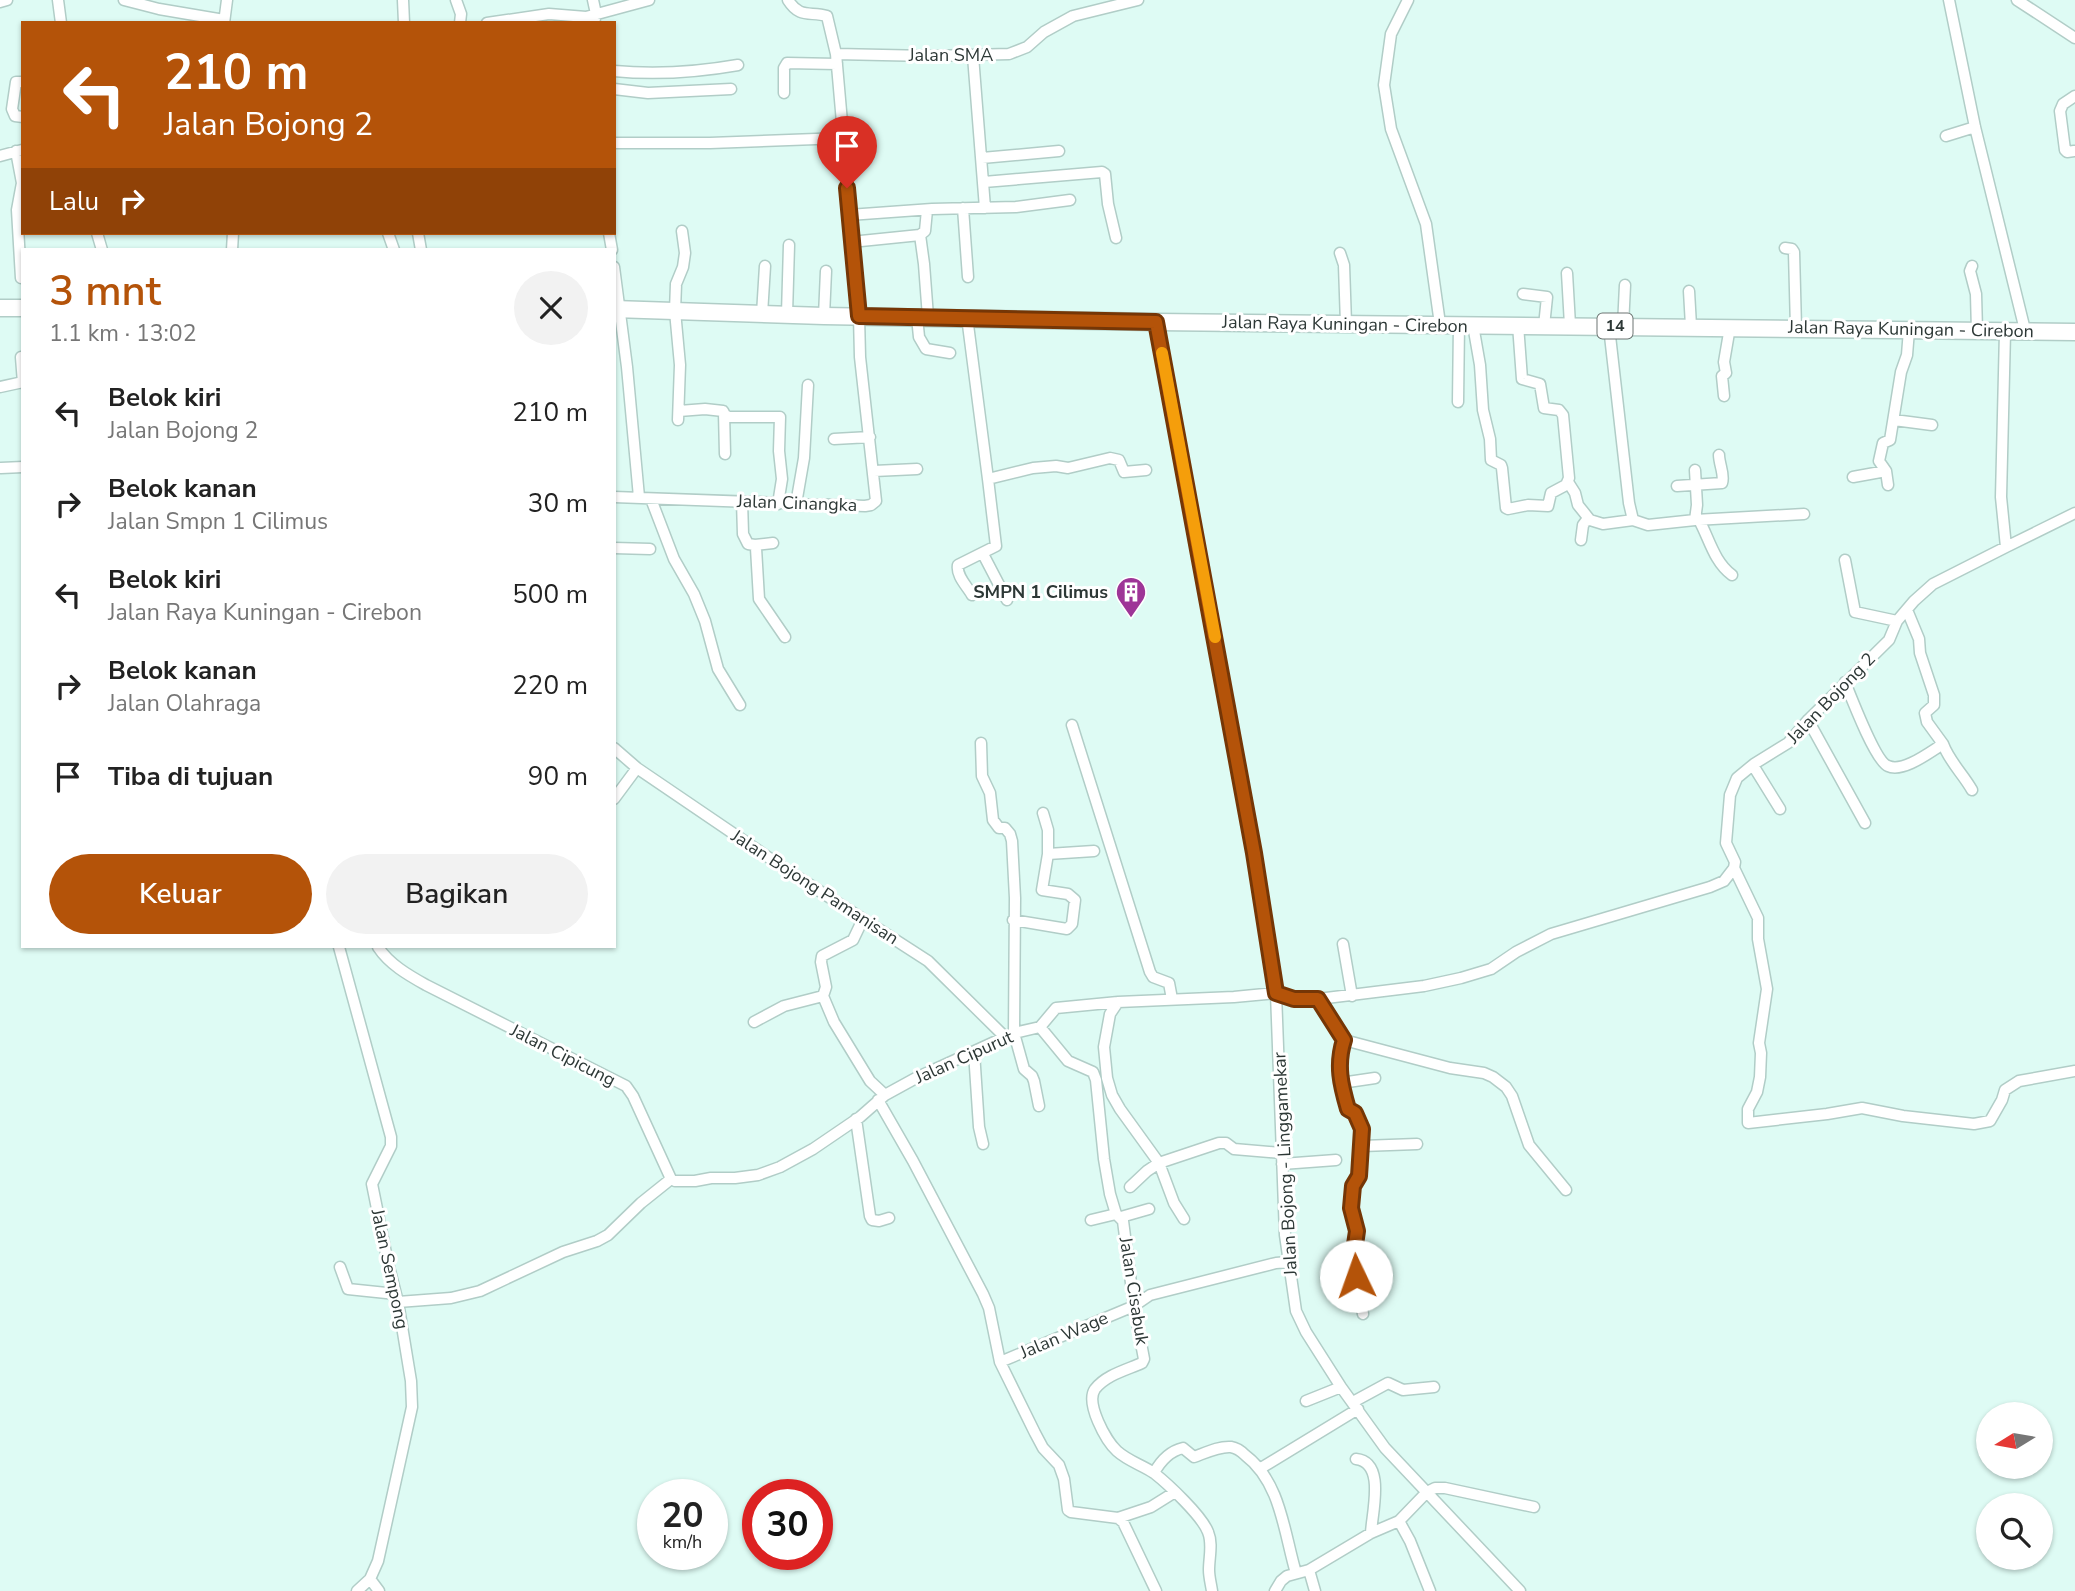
<!DOCTYPE html>
<html lang="id">
<meta charset="utf-8">
<style>
body{margin:0;font-family:"Nunito Sans",sans-serif;background:#f2f2f2;color:#222;height:100vh;display:flex;flex-direction:column;font-size:26px;white-space:nowrap}
*{box-sizing:border-box;margin:0}
p{font-size:23px;color:#767676}
.icon{flex:none;width:38px;height:38px;fill:none;stroke:currentColor;stroke-width:2;stroke-linecap:round;stroke-linejoin:round}
.map{position:relative;flex:1;overflow:hidden}
.side{position:absolute;left:21px;top:248px;width:595px;height:700px;display:flex;flex-direction:column;background:#fff;border-radius:0px;box-shadow:0 2px 5px #0004}
.side>*{flex:none}
.hud{position:absolute;left:21px;top:21px;width:595px;height:214px;border-radius:0px;box-shadow:0 2px 5px #0004;background:#b45309;color:#fff;overflow:hidden}
.needle{width:46px;rotate:259deg}
.fabs{position:absolute;left:1976px;top:1402px;display:grid;gap:14px}
.fabs a{display:grid;place-items:center;width:77px;height:77px;border-radius:50%;background:#fff;box-shadow:0 2px 5px #0004;font-size:35px}
.speed{position:absolute;left:637px;top:1479px;display:flex;gap:14px;font-size:35px;font-weight:700;text-align:center}
.speed>*{display:grid;place-content:center;width:91px;height:91px;border-radius:50%;background:#fff;box-shadow:0 2px 5px #0004;line-height:1}
.speed small{font-size:18px;font-weight:400}
.speed .limit{border:10px solid #d22;background:#fff;color:#111}
.pin{position:absolute;display:grid;place-items:center;width:60px;height:60px;color:#fff;margin:-72px -30px;border-radius:50% 50% 50% 0;rotate:-45deg;box-shadow:0 0 7px #0007}
.pin .icon{rotate:45deg}
.me{position:absolute;width:77px;margin:-38px;rotate:357deg;stroke-linejoin:round;filter:drop-shadow(0 0 5px #0008)}
.turn{display:flex;align-items:center;gap:24px;height:147px;padding:0 28px;font-size:32px}
.turn .icon{width:91px;height:91px;stroke-width:2.5}
.turn b{display:block;font-size:49px;line-height:60px}
.then{display:flex;align-items:center;height:66px;padding:0 28px;background:#0003;gap:14px;font-size:26px}
.round{display:grid;place-items:center;flex:none;width:74px;height:74px;border-radius:37px;background:#f2f2f2}
.summary{display:flex;align-items:center;justify-content:space-between;height:119px;padding:0 28px}
h1{font-size:42px;font-weight:600;line-height:52px;color:#b45309}
.action{display:flex;gap:14px;margin-top:auto;padding:14px 28px}
.action a{flex:1;height:80px;border-radius:42px;background:#b45309;color:#fff;font-size:28px;font-weight:600;line-height:80px;text-align:center}
.action a+a{background:#f2f2f2;color:#222}
ul{padding:0;list-style:none}
li{display:flex;align-items:center;gap:21px;height:91px;padding:0 28px}
li div{flex:1}
li b{display:block;font-size:26px}
li em{font-style:normal}
.map>svg:first-child{display:block}
.lines{fill:none;stroke-linecap:round;stroke-linejoin:round}
.minor-casing{stroke:#b1cdc7;stroke-width:13}
.trunk-casing{stroke:#b1cdc7;stroke-width:19}
.minor{stroke:#fff;stroke-width:10}
.trunk{stroke:#fff;stroke-width:16}
.route-casing{stroke:#753606;stroke-width:18}
.route{stroke:#b45309;stroke-width:12}
.slow{stroke:#f59e0b;stroke-width:12}
.labels{text-anchor:middle;dominant-baseline:central;stroke-width:6;stroke-linejoin:round;paint-order:stroke}
.shield{fill:#fff;stroke:#6c7472;stroke-width:2}
.shield-label{font-size:16px;font-weight:bold;fill:#2d3836}
.street-label{font-size:18px;fill:#2d3836;stroke:#fff}
.poi-label{font-size:18px;font-weight:bold;fill:#2d3836;stroke:#fff;text-anchor:end}
</style>
<div class="map">
<svg width="2075" height="1591" viewBox="0 0 2075 1591">
<rect width="100%" height="100%" fill="#defbf4"/>
<g class="lines">
<!-- minor casing -->
<g class="minor-casing">
<path id="minor" d="M 58,0 L 61,23
M 124,0 L 159,9 L 224,20
M 403,0 L 404,23
M 456,0 L 461,14 L 460,23
M 593,0 L 596,14 L 594,23
M 1408,0 L 1391,34 L 1384,85 L 1391,129 L 1426,224 L 1440,324
M 1949,0 L 1975,127 L 2025,330
M 2017,0 L 2075,38
M 0,2 L 7,0
M 224,23 L 227,0
M 487,23 L 549,14 L 586,17 L 649,0
M 836,54 L 929,56 L 1009,54 L 1027,47 L 1044,32 L 1073,16 L 1138,0
M 973,56 L 985,208
M 614,71 C 655,75 698,72 738,65
M 23,82 L 16,82 L 12,109 L 15,116 L 23,117
M 614,89 L 648,93 L 731,89
M 784,93 L 784,68 L 787,63 L 837,64
M 1946,136 L 1975,127
M 614,143 L 710,143 L 843,138
M 16,151 L 22,183 L 17,210 L 21,278
M 2074,151 L 2067,152 L 2065,150 L 2060,111 L 2063,104 L 2075,96
M 0,156 L 22,150
M 982,158 L 1059,151
M 984,182 L 1102,172 L 1105,174 L 1108,204 L 1116,238
M 963,208 L 968,277
M 927,210 L 925,231 L 920,235 L 924,264 L 928,317
M 849,215 L 932,209 L 1016,207 L 1070,200
M 97,233 L 102,250
M 388,233 L 394,250
M 418,233 L 421,250
M 609,233 L 612,250
M 851,242 L 920,235
M 1785,248 L 1792,249 L 1794,252 L 1796,328
M 232,250 L 233,233
M 1340,253 L 1344,265 L 1346,324
M 1972,266 L 1970,271 L 1976,294 L 1977,331
M 614,267 L 627,367 L 639,497
M 1567,273 L 1570,325
M 1689,291 L 1691,326
M 1523,294 L 1547,297 L 1544,326
M 762,314 L 765,266
M 787,314 L 789,245
M 824,316 L 826,271
M 917,317 L 919,337 L 926,349 L 950,353
M 967,317 L 988,479
M 1156,322 L 1258,879 L 1276,993 L 1285,1235 L 1296,1311 L 1306,1332 L 1341,1387 L 1385,1448 L 1520,1591
M 1473,325 L 1480,365 L 1483,410 L 1490,439 L 1491,460 L 1501,465 L 1502,468 L 1506,508 L 1508,509 L 1528,505 L 1548,506 L 1551,493 L 1566,485 L 1569,478 L 1563,415 L 1559,410 L 1544,408 L 1540,384 L 1522,379 L 1518,325
M 1623,326 L 1625,285
M 1609,327 L 1629,503 L 1633,520 L 1648,525 L 1695,520 L 1804,514
M 21,357 L 23,383
M 0,387 L 23,382
M 1724,396 L 1722,376 L 1726,373 L 1724,362 L 1730,327
M 1458,402 L 1459,324
M 679,411 L 705,409 L 723,411 L 725,415 L 729,417 L 780,417 L 779,451 L 782,479 L 778,504
M 724,413 L 725,454
M 678,420 L 680,365 L 675,311 L 676,284 L 683,267 L 685,253 L 682,231
M 1894,420 L 1932,425
M 834,439 L 870,437
M 1,468 L 23,467
M 1695,470 L 1697,505 L 1695,520
M 874,471 L 917,469
M 1853,477 L 1886,471
M 1568,482 L 1575,493 L 1578,505 L 1590,520
M 1888,485 L 1886,471 L 1879,461 L 1883,443 L 1890,440 L 1901,372 L 1907,355 L 1909,330
M 1677,486 L 1722,483 C 1725,475 1719,464 1719,455
M 614,497 L 865,506 L 871,505 L 876,501 L 860,357 L 859,316 L 836,54 L 827,16 C 810,11 800,19 788,0
M 651,499 L 674,559 L 694,594 L 705,621 L 718,669 L 740,705
M 742,501 L 743,534 L 748,544 L 755,545 L 756,548 L 759,599 L 785,637
M 796,504 L 804,458 L 808,385
M 1699,520 C 1709,538 1714,562 1732,575
M 1581,540 L 1583,525 L 1586,521 L 1590,520 L 1603,524 L 1633,520
M 755,545 L 773,543
M 2006,547 L 2075,513
M 614,548 L 650,549
M 983,554 L 1007,600
M 1845,560 L 1855,612 L 1897,621
M 972,595 C 967,586 956,576 958,565 L 996,546 L 988,479 L 1033,468 L 1056,466 L 1068,468 L 1110,458 L 1119,460 L 1124,472 L 1146,470
M 1907,610 L 1919,639 L 1920,653 L 1934,695 L 1934,705 L 1925,713 L 1927,722 L 1943,744
M 1845,682 C 1851,697 1876,762 1888,766 C 1903,773 1930,752 1943,744 C 1949,761 1963,774 1972,790
M 1808,720 L 1865,823
M 1072,725 L 1150,972 L 1153,977 L 1169,983 L 1172,999
M 981,743 L 982,776 L 990,793 L 993,820 L 999,828 L 1005,828 L 1010,834 L 1012,841 L 1015,898 L 1014,1033 L 1024,1069 L 1032,1076 L 1034,1081 L 1039,1106
M 614,748 L 637,768 L 787,870 L 928,961 L 1005,1037
M 1754,764 L 1754,767 L 1780,809
M 614,799 L 637,768
M 1048,854 L 1094,851
M 1734,868 L 1758,918 L 1758,939 L 1767,989 L 1759,1043 L 1761,1053 L 1760,1077 L 1757,1092 L 1748,1109 L 1748,1123 L 1827,1114 L 1862,1108 L 1903,1116 L 1974,1124 L 1990,1121 L 2002,1100 L 2005,1090 L 2019,1081 L 2075,1071
M 863,919 L 853,940 L 822,956 L 821,962 L 826,987 L 823,996 L 834,1022 L 870,1081 L 885,1095
M 1013,920 L 1067,929 L 1072,924 L 1075,900 L 1068,894 L 1042,890 L 1048,854 L 1048,830 L 1043,813
M 1343,944 L 1352,996
M 339,947 L 391,1137 L 391,1146 L 372,1184 L 388,1263 L 398,1302 L 411,1381 L 412,1407 L 378,1561 L 370,1579 L 357,1591
M 378,947 C 389,964 408,975 426,985 L 626,1086 L 633,1096 L 671,1179 L 675,1181 L 695,1181 L 711,1178 L 735,1178 L 758,1175 L 780,1167 L 813,1149 L 860,1117 L 885,1095 L 916,1078 L 1014,1033 L 1040,1027 L 1056,1008 L 1118,1002 L 1234,997 L 1276,993 L 1294,999 L 1318,999 L 1424,986 L 1461,978 L 1491,969 L 1516,952 L 1551,934 L 1710,887 L 1724,881 L 1734,868 L 1735,862 L 1726,843 L 1730,795 L 1737,778 L 1754,764 L 1788,743 L 1808,720 L 1889,640 L 1897,621 L 1914,601 L 1933,584 L 2006,547 L 2001,497 L 2005,332
M 1318,999 L 1344,1040 L 1339,1056 L 1341,1083 L 1375,1078
M 1118,1002 L 1110,1014 L 1104,1047 L 1107,1078 L 1112,1095 L 1120,1109 L 1159,1163 L 1219,1143 L 1226,1143 L 1234,1149 L 1281,1153
M 754,1022 L 784,1006 L 823,996
M 1040,1027 L 1068,1061 L 1093,1072 L 1096,1080 L 1104,1159 L 1110,1194 L 1116,1214 L 1123,1221 L 1134,1306 L 1144,1359 L 1142,1363 C 1126,1370 1106,1375 1095,1389 C 1085,1403 1106,1441 1117,1451 C 1128,1461 1142,1465 1154,1473 C 1168,1484 1202,1516 1208,1532 C 1213,1544 1209,1557 1209,1570 C 1209,1577 1211,1584 1212,1591
M 1344,1040 L 1450,1068 L 1484,1073 L 1493,1077 L 1506,1087 L 1512,1096 L 1529,1145 L 1566,1190
M 974,1052 L 979,1127 L 983,1144
M 1341,1083 L 1348,1109 L 1355,1113 L 1362,1129 L 1359,1176 L 1353,1186 L 1351,1208 L 1357,1231 L 1353,1258 L 1363,1314
M 878,1100 L 913,1161 L 983,1294 L 989,1308 L 1000,1362 L 1035,1433 L 1043,1448 L 1059,1465 L 1064,1479 L 1068,1510 L 1071,1512 L 1118,1518 L 1123,1522 L 1156,1591
M 856,1119 L 870,1216 L 872,1220 L 879,1221 L 889,1218
M 1362,1146 L 1417,1144
M 1282,1164 L 1336,1160
M 1130,1187 L 1147,1171 L 1159,1163 L 1174,1203 L 1184,1219
M 1121,1217 L 1149,1209
M 1091,1220 L 1116,1214
M 340,1267 L 348,1289 L 396,1294
M 398,1302 L 451,1298 L 480,1291 L 563,1252 L 597,1241 L 608,1235 L 641,1203 L 671,1179
M 1000,1362 L 1134,1306 L 1150,1295 L 1276,1263 L 1288,1262
M 1306,1401 L 1341,1387
M 1353,1402 L 1388,1383 L 1403,1390 L 1434,1387
M 1356,1459 C 1386,1462 1372,1512 1371,1533
M 1261,1468 L 1358,1409
M 1154,1473 C 1160,1462 1170,1451 1183,1448 L 1194,1457 C 1205,1453 1219,1446 1231,1447 C 1237,1448 1241,1451 1245,1455 C 1281,1482 1284,1533 1296,1573
M 1118,1518 L 1151,1507 L 1175,1492
M 1399,1521 L 1410,1541 L 1430,1591
M 1309,1570 L 1315,1591
M 370,1579 L 379,1591
M 1275,1591 L 1281,1581 L 1287,1576 L 1309,1570 L 1371,1533 L 1399,1521 L 1427,1492 L 1435,1488 L 1445,1488 L 1534,1507"/>
</g>
<!-- trunk casing -->
<g class="trunk-casing">
<path id="trunk" d="M 0,308 L 23,308
M 614,309 L 824,316 L 1156,322 L 2075,332"/>
</g>
<!-- minor -->
<use href="#minor" class="minor"/>
<!-- trunk -->
<use href="#trunk" class="trunk"/>
</g>
<g class="lines">
<!-- route casing -->
<g class="route-casing">
<path id="route" d="M 847,188 L 859,316 L 1156,322 L 1254,853 L 1276,993 L 1294,999 L 1318,999 L 1344,1040 C 1336,1065 1341,1085 1348,1109 L 1355,1113 L 1362,1129 L 1359,1176 L 1353,1186 L 1351,1208 L 1357,1231 L 1353,1258 L 1356,1276"/>
</g>
<!-- route -->
<use href="#route" class="route"/>
<!-- slow -->
<path class="slow" d="M 1162,353 L 1215,637"/>
</g>
<!-- icons -->
<defs>
<g id="building-pin" transform="scale(1.575)"><path d="M0 17L-7.5 6A9.5 9.5 0 1 1 7.5 6Z" fill="#9e3597" stroke="#fff"/><path d="M-4-6H4V6H1V3H-1V6H-4ZM-2.5-4.3h1.7v1.8h-1.7ZM.8-4.3h1.7v1.8H.8ZM-2.5-1h1.7V.8h-1.7ZM.8-1h1.7V.8H.8Z" fill="#fff"/></g>
</defs>
<g fill-rule="evenodd">
<use href="#building-pin" x="1131" y="592"/>
</g>
<g class="labels">
<!-- shield labels -->
<rect class="shield" x="1597.5" y="313.5" width="35" height="25" rx="5"/>
<g class="shield-label">
<text x="1615" y="326">14</text>
</g>
<!-- street labels -->
<g class="street-label">
<text x="951" y="55">Jalan SMA</text>
<text transform="translate(1345 324) rotate(1)">Jalan Raya Kuningan - Cirebon</text>
<text transform="translate(1911 329) rotate(1)">Jalan Raya Kuningan - Cirebon</text>
<text transform="translate(797 503) rotate(2)">Jalan Cinangka</text>
<text transform="translate(1831 698) rotate(-46)">Jalan Bojong 2</text>
<text transform="translate(815 887) rotate(33)">Jalan Bojong Pamanisan</text>
<text transform="translate(563 1055) rotate(27)">Jalan Cipicung</text>
<text transform="translate(964 1057) rotate(-24)">Jalan Cipurut</text>
<text transform="translate(1285 1164) rotate(-93)">Jalan Bojong - Linggamekar</text>
<text transform="translate(390 1269) rotate(78)">Jalan Sempong</text>
<text transform="translate(1134 1291) rotate(81)">Jalan Cisabuk</text>
<text transform="translate(1064 1335) rotate(-23)">Jalan Wage</text>
</g>
<!-- poi labels -->
<g class="poi-label">
<text x="1108" y="592">SMPN 1 Cilimus</text>
</g>
</g>
</svg>
<div class="fabs">
<a><svg class="needle" viewBox="-14 -14 28 28"><path d="M0-13l5 13h-10z" fill="#e53935"/><path d="M0 13l5-13h-10z" fill="#767676"/></svg></a>
<a><svg class="icon" aria-label="search" viewBox="0 0 24 24"><circle cx="10" cy="10" r="6"/><path d="M15 15l6 6"/></svg></a>
</div>
<div class="speed"><div>20<small>km/h</small></div><div class="limit">30</div></div>
<div class="pin" style="left:847px;top:188px;background:#d93025"><svg class="icon" aria-label="arrive" viewBox="0 0 24 24"><path d="M6 21V4h12l-3 4 3 4H6"/></svg></div>
<svg class="me" style="left:1356px;top:1276px" viewBox="-20 -20 40 40"><circle r="19" fill="#fff"/><path d="M0-13L10 11 0 6-10 11z" fill="#b45309"/></svg>
<div class="hud">
<div class="turn"><svg class="icon" aria-label="left" viewBox="0 0 24 24"><path d="M17 20v-9H6M10 6l-5 5 5 5"/></svg><div><b>210 m</b>Jalan Bojong 2</div></div>
<div class="then">Lalu<svg class="icon" aria-label="right" viewBox="0 0 24 24"><path d="M7 20v-9h11M14 6l5 5-5 5"/></svg></div>
</div>
<section class="side">
<div class="summary"><div><h1>3 mnt</h1><p>1.1 km · 13:02</p></div><a class="round"><svg class="icon" aria-label="close" viewBox="0 0 24 24"><path d="M6 6l12 12M18 6L6 18"/></svg></a></div>
<ul>
<li><svg class="icon" aria-label="left" viewBox="0 0 24 24"><path d="M17 20v-9H6M10 6l-5 5 5 5"/></svg><div><b>Belok kiri</b><p>Jalan Bojong 2</p></div><em>210 m</em></li>
<li><svg class="icon" aria-label="right" viewBox="0 0 24 24"><path d="M7 20v-9h11M14 6l5 5-5 5"/></svg><div><b>Belok kanan</b><p>Jalan Smpn 1 Cilimus</p></div><em>30 m</em></li>
<li><svg class="icon" aria-label="left" viewBox="0 0 24 24"><path d="M17 20v-9H6M10 6l-5 5 5 5"/></svg><div><b>Belok kiri</b><p>Jalan Raya Kuningan - Cirebon</p></div><em>500 m</em></li>
<li><svg class="icon" aria-label="right" viewBox="0 0 24 24"><path d="M7 20v-9h11M14 6l5 5-5 5"/></svg><div><b>Belok kanan</b><p>Jalan Olahraga</p></div><em>220 m</em></li>
<li><svg class="icon" aria-label="arrive" viewBox="0 0 24 24"><path d="M6 21V4h12l-3 4 3 4H6"/></svg><div><b>Tiba di tujuan</b></div><em>90 m</em></li>
</ul>
<div class="action"><a>Keluar</a><a>Bagikan</a></div>
</section>
</div>
